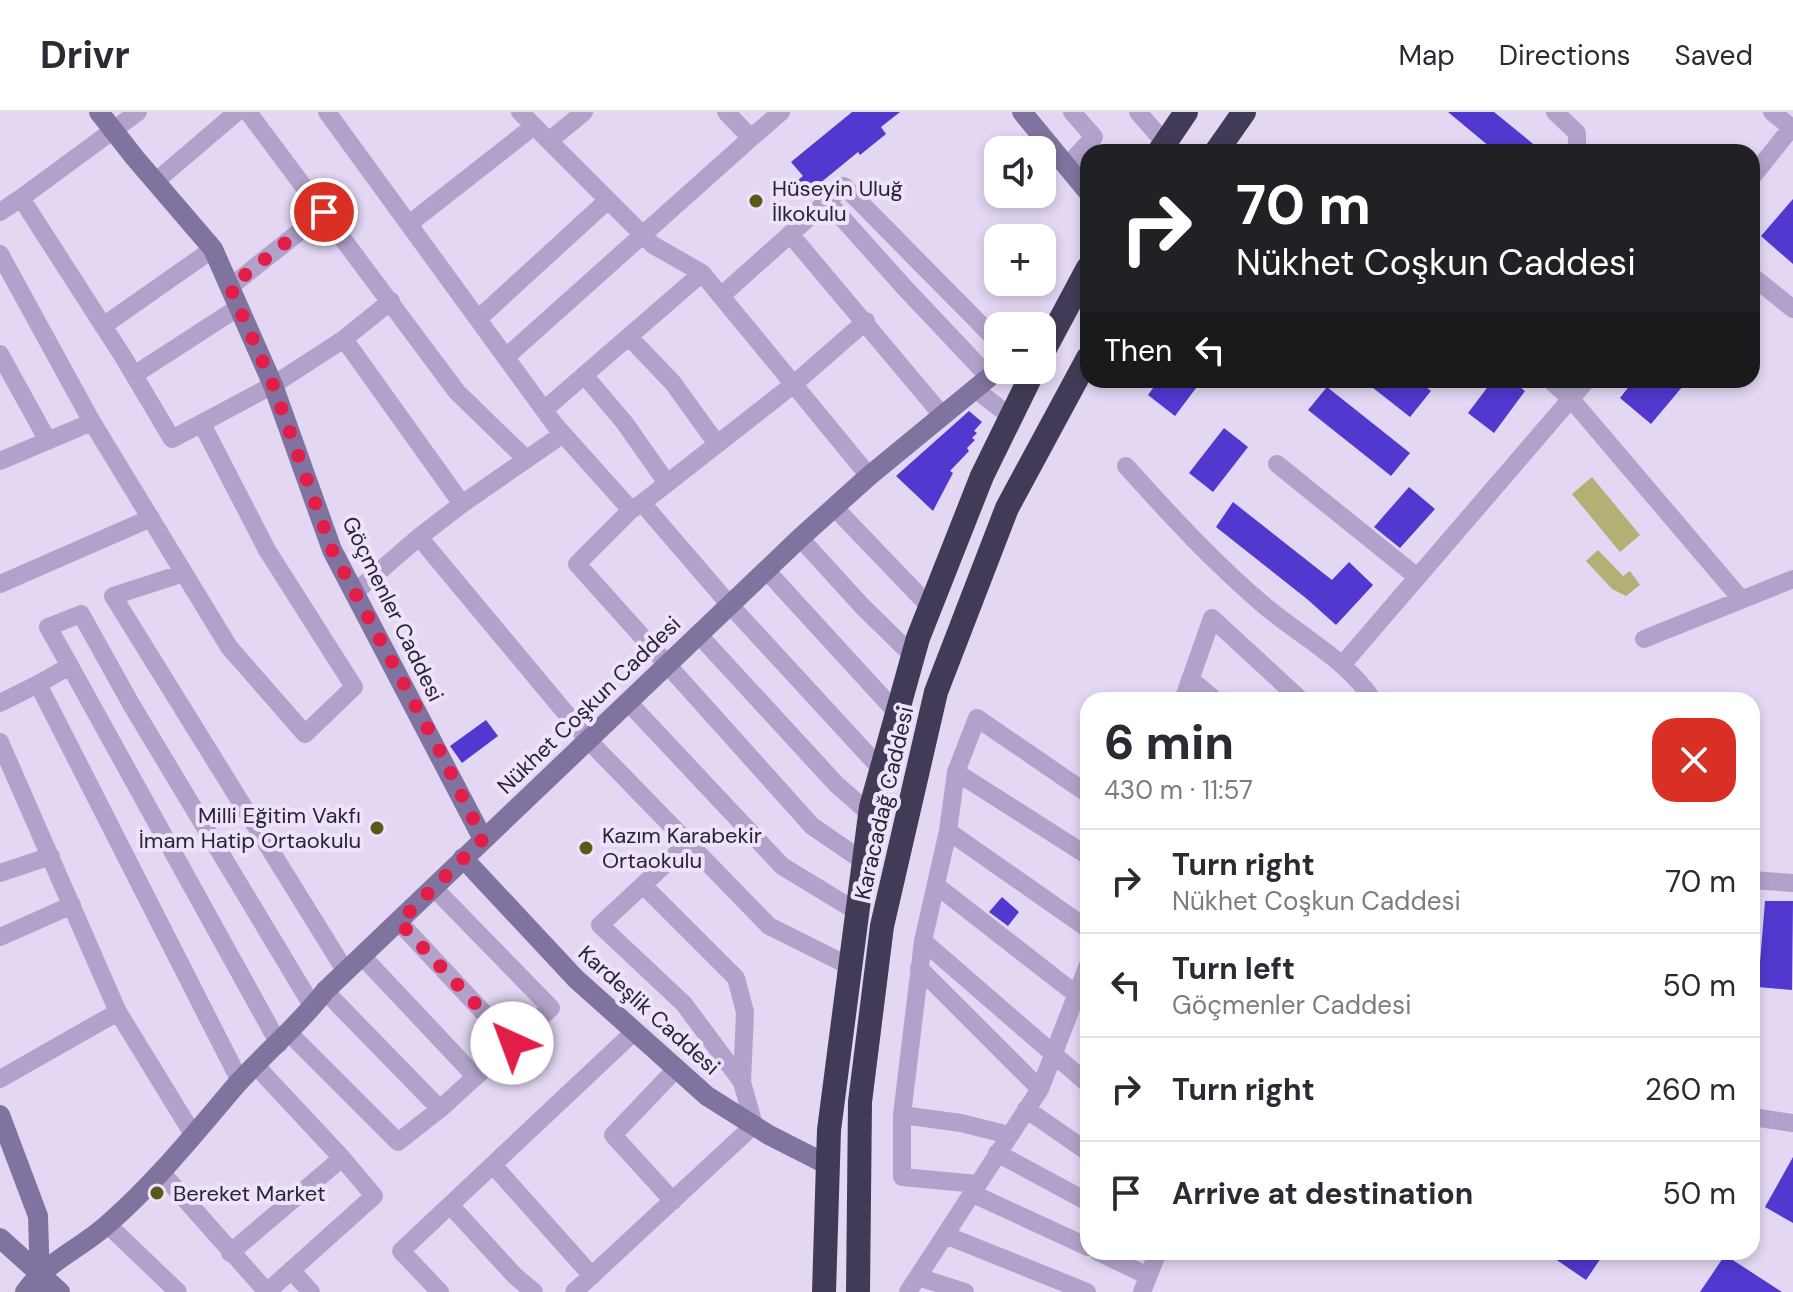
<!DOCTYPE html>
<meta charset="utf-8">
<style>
body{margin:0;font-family:"DM Sans",sans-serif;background:#f2f2f3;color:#2b2b33;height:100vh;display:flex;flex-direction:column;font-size:30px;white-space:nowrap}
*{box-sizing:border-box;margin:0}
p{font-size:26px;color:#7c7c81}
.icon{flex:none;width:44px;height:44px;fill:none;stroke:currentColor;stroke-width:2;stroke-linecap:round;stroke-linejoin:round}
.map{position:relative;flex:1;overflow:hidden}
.drawer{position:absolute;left:1080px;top:580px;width:680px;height:568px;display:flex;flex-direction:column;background:#fff;border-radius:24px;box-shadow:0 4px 12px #0003}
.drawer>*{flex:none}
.banner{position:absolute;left:1080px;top:32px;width:680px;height:244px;border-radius:24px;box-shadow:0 4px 12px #0003;background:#202124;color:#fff;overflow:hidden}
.tools{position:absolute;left:984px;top:24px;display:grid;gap:16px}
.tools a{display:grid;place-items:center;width:72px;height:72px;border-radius:16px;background:#fff;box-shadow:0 4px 12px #0003;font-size:40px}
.pin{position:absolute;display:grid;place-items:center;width:68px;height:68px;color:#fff;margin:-34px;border:4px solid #fff;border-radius:50%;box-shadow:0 2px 8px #0007}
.me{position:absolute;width:88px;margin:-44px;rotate:317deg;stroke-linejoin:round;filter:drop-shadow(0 0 6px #0008)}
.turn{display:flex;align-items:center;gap:28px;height:168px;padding:0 24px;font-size:36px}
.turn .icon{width:104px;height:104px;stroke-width:2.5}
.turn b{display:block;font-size:56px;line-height:68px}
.then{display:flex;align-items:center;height:76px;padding:0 24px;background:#0003;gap:16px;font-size:30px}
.round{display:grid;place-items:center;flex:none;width:84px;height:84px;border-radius:24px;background:#f2f2f3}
.summary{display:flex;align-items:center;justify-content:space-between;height:136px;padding:0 24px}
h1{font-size:48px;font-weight:800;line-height:60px}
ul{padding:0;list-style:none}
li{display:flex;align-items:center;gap:24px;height:104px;padding:0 24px;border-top:2px solid #e1e1e2}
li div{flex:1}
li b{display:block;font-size:30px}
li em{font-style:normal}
header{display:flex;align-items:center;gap:48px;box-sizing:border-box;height:112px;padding:0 40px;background:#fff;border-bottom:2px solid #e1e1e2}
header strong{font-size:38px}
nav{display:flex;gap:44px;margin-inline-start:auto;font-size:28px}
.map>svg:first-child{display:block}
.water{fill:#b2b074}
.building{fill:#5138cf}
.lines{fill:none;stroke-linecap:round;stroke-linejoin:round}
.street{stroke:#b2a2cb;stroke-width:18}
.secondary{stroke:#80739f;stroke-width:20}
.highway{stroke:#423b57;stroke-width:24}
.route{stroke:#e11d48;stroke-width:14;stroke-dasharray:0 25.2}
.poi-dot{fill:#5a5918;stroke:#eee3fa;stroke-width:3}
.labels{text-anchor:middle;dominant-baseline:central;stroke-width:8;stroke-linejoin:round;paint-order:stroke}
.poi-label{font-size:22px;fill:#292535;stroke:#eee3fa;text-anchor:start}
.street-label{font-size:22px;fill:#292535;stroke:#eee3fa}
</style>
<header>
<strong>Drivr</strong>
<nav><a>Map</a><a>Directions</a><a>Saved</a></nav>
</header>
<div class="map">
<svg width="1793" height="1180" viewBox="0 0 1793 1180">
<rect width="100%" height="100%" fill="#e3d7f3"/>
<!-- water -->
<path class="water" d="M 1592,365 L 1640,423 L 1620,440 L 1572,382 Z
M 1598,438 L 1623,464 L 1630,459 L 1640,473 L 1626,484 L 1612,477 L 1586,449 Z"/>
<!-- building -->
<path class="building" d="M 852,0 L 900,0 L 881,15 L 886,22 L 860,43 L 858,40 L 819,72 L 817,69 L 807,78 L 798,68 L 803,64 L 791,50 Z
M 1448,0 L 1494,0 L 1543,40 L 1496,40 Z
M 1793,87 L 1793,152 L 1761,124 Z
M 1159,268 L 1202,268 L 1175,304 L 1148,283 Z
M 1363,268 L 1418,268 L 1431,279 L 1410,305 Z
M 1493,268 L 1511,268 L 1525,279 L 1494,321 L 1468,301 Z
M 1634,268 L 1688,268 L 1651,312 L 1620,286 Z
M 1327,275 L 1410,341 L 1391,364 L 1308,298 Z
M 969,299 L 982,310 L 974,319 L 977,321 L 972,326 L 975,328 L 967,336 L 969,339 L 950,359 L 953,361 L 933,399 L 896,364 Z
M 1224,316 L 1248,335 L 1213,380 L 1189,361 Z
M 1409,375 L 1435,397 L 1400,436 L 1374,415 Z
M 1233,390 L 1332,468 L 1349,450 L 1373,473 L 1336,513 L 1307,487 L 1216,415 Z
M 486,608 L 498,624 L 462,651 L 450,634 Z
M 1002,785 L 1019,800 L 1008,814 L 989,800 Z
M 1765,789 L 1793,789 L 1792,878 L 1758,875 Z
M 1793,1045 L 1793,1111 L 1765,1095 Z
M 1545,1140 L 1605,1140 L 1586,1168 Z
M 1725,1143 L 1782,1180 L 1700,1180 Z"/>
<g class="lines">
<!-- street -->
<path class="street" d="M 248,0 L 457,280 L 526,347
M 327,0 L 555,313 L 631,398 L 642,391
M 520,0 L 653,133 L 702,161 L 869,364
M 1138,0 L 1165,31
M 1555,0 L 1577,21 L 1577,40
M 1772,0 L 1792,16
M 751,26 L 781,0
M 549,29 L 584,0
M 1067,54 L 1094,25 L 1072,0
M 1752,65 L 1793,14
M 155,70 L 237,0
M 21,86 L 138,0
M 827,89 L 904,175 L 989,265
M 0,100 L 21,86 L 122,243 L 172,327 L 273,273 L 344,227 L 462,392 L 419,425
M 409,112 L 534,14
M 790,122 L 942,303
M 0,142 L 92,310 L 0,349
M 1752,164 L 1793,197
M 230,175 L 324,100
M 721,184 L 844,74 L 998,230
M 478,207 L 608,88
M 866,209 L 794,272 L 642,391 L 729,492 L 881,657
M 103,214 L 213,137
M 629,225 L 673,271 L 717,332
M 344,227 L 391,189
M 0,242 L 48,329
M 506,245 L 751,26 L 726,0
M 134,263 L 239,195
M 584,263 L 624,310 L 667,371
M 1550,268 L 1571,287 L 1741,487
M 975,277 L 1011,305
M 544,298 L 702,161
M 92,310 L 229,535 L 305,622 L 354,575 L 267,438 L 202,312
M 1277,352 L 1416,464
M 1126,354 C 1170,403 1215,452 1266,495 C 1302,525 1347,548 1373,588
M 462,392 L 563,322
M 834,395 L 930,495
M 631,398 L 577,452 L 812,714 L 863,749
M 800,426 L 862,494 L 913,544
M 766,458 L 897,601
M 184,461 L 113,484 L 346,860
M 0,472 L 151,406
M 354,481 L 419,425 L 589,629 L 769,814 L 849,854
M 698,522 L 836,672 L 870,702
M 1644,527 L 1793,467
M 1342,553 L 1587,268
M 70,554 L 48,515 L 81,502 L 131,592 L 313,895
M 1190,567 L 1215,588
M 38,572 L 70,554 L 279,932
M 1183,588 L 1212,506 L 1301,588
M 628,590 L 782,754 L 856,799
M 0,591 L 38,572 L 240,969
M 0,630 L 118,900 L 194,1024
M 956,660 L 1088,744
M 948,719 L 1088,817
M 0,761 L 51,744
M 1752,768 L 1793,771
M 643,773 L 736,866 L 745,900 L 742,970
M 937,774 L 1077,883
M 399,810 L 512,931
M 0,825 L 72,793
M 923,829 L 1088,972
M 362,844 L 475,964
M 919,856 L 1040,977
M 325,879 L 440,997
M 289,921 L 398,1030 L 440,997 L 551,896 L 433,775
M 256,954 L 342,1046
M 0,967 L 118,900
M 1026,997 L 1088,1040
M 902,1003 L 961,1011 L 1009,1023
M 1752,1005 L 1793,1011
M 997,1041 L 1088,1090
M 493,1053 L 592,1164
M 161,1060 L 267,1180
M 977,1072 L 902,1065 L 902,1003 L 923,829 L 948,719 L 956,660 L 977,606 L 1088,682
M 971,1081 L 1088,1135
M 673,1089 L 613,1023 L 676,957
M 108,1113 L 178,1180
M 945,1123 L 1087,1180
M 1098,1140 L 1148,1164
M 230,1141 L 342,1046 L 374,1084 L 267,1180
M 291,1158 L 311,1180
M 918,1165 L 965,1180
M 440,1180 L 401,1139 L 450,1093
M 534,1180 L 515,1164 L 450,1093 L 635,919
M 574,1180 L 754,1013 L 742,970 L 684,892 L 600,813 L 689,730
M 908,1180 L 1040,977 L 1088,853
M 1142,1180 L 1158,1140"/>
<!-- secondary -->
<path class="secondary" d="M 99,0 L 135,46 L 213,137 L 273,273 L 332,438 L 483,727
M 1022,0 L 1088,80
M 463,746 L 576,867 L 707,984 L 769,1023 L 828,1053
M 0,1003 L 38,1104 L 40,1172
M 0,1126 L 60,1180
M 25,1180 C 47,1149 82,1136 109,1111 C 157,1069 196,1020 237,972 C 266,940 299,913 325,879 L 800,426 L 869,364 L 998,258"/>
<!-- highway -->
<path class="highway" d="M 1159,40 L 1186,0
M 1216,40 L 1244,0
M 1042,242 L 1088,156
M 824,1180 L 829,1018 L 871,695 L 918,526 L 982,364 L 1034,258
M 858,1180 L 860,990 L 882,814 L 936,580 L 1007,396 L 1088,246"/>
</g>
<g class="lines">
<!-- route -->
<path class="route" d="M 324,100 L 230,175 L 273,273 L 332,438 L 442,643 L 483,727 L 399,810 L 512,931"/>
</g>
<!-- markers -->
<g class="poi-dot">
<circle cx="756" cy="89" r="8"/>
<circle cx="377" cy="716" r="8"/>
<circle cx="586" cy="736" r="8"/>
<circle cx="157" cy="1081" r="8"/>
</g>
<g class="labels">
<!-- poi labels -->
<g class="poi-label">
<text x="772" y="76">Hüseyin Uluğ<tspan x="772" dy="25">İlkokulu</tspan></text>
<text x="361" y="703" text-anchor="end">Milli Eğitim Vakfı<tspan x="361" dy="25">İmam Hatip Ortaokulu</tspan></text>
<text x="602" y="723">Kazım Karabekir<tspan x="602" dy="25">Ortaokulu</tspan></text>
<text x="173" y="1081">Bereket Market</text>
</g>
<!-- street labels -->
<g class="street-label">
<text transform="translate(393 497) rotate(64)">Göçmenler Caddesi</text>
<text transform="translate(589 593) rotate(-44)">Nükhet Coşkun Caddesi</text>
<text transform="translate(884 691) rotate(-77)">Karacadağ Caddesi</text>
<text transform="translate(649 898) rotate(42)">Kardeşlik Caddesi</text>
</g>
</g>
</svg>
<div class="tools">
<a><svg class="icon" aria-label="sound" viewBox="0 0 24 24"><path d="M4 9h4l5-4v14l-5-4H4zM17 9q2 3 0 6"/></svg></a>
<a>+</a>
<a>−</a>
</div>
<div class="pin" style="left:324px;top:100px;background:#d93025"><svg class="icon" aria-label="arrive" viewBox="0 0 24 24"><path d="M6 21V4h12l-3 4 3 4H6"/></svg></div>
<svg class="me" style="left:512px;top:931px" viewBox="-20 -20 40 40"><circle r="19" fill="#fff"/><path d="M0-13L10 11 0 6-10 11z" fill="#e11d48"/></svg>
<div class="banner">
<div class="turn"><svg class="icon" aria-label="right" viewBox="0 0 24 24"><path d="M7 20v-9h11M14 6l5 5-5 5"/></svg><div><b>70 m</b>Nükhet Coşkun Caddesi</div></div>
<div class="then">Then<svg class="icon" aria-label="left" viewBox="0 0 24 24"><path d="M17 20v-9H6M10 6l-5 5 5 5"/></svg></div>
</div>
<section class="drawer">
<div class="summary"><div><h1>6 min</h1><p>430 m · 11:57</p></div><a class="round" style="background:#d93025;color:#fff"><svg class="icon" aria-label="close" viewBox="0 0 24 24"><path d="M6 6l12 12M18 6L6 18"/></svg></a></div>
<ul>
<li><svg class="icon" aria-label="right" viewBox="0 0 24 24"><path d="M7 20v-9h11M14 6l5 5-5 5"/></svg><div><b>Turn right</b><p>Nükhet Coşkun Caddesi</p></div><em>70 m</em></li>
<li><svg class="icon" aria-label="left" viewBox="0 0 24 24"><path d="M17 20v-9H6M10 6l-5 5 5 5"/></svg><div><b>Turn left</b><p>Göçmenler Caddesi</p></div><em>50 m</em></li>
<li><svg class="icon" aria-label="right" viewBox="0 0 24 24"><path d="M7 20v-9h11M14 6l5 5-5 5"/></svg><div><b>Turn right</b></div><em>260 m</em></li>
<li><svg class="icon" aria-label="arrive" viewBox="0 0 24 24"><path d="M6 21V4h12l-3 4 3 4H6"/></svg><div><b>Arrive at destination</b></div><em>50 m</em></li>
</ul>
</section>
</div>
